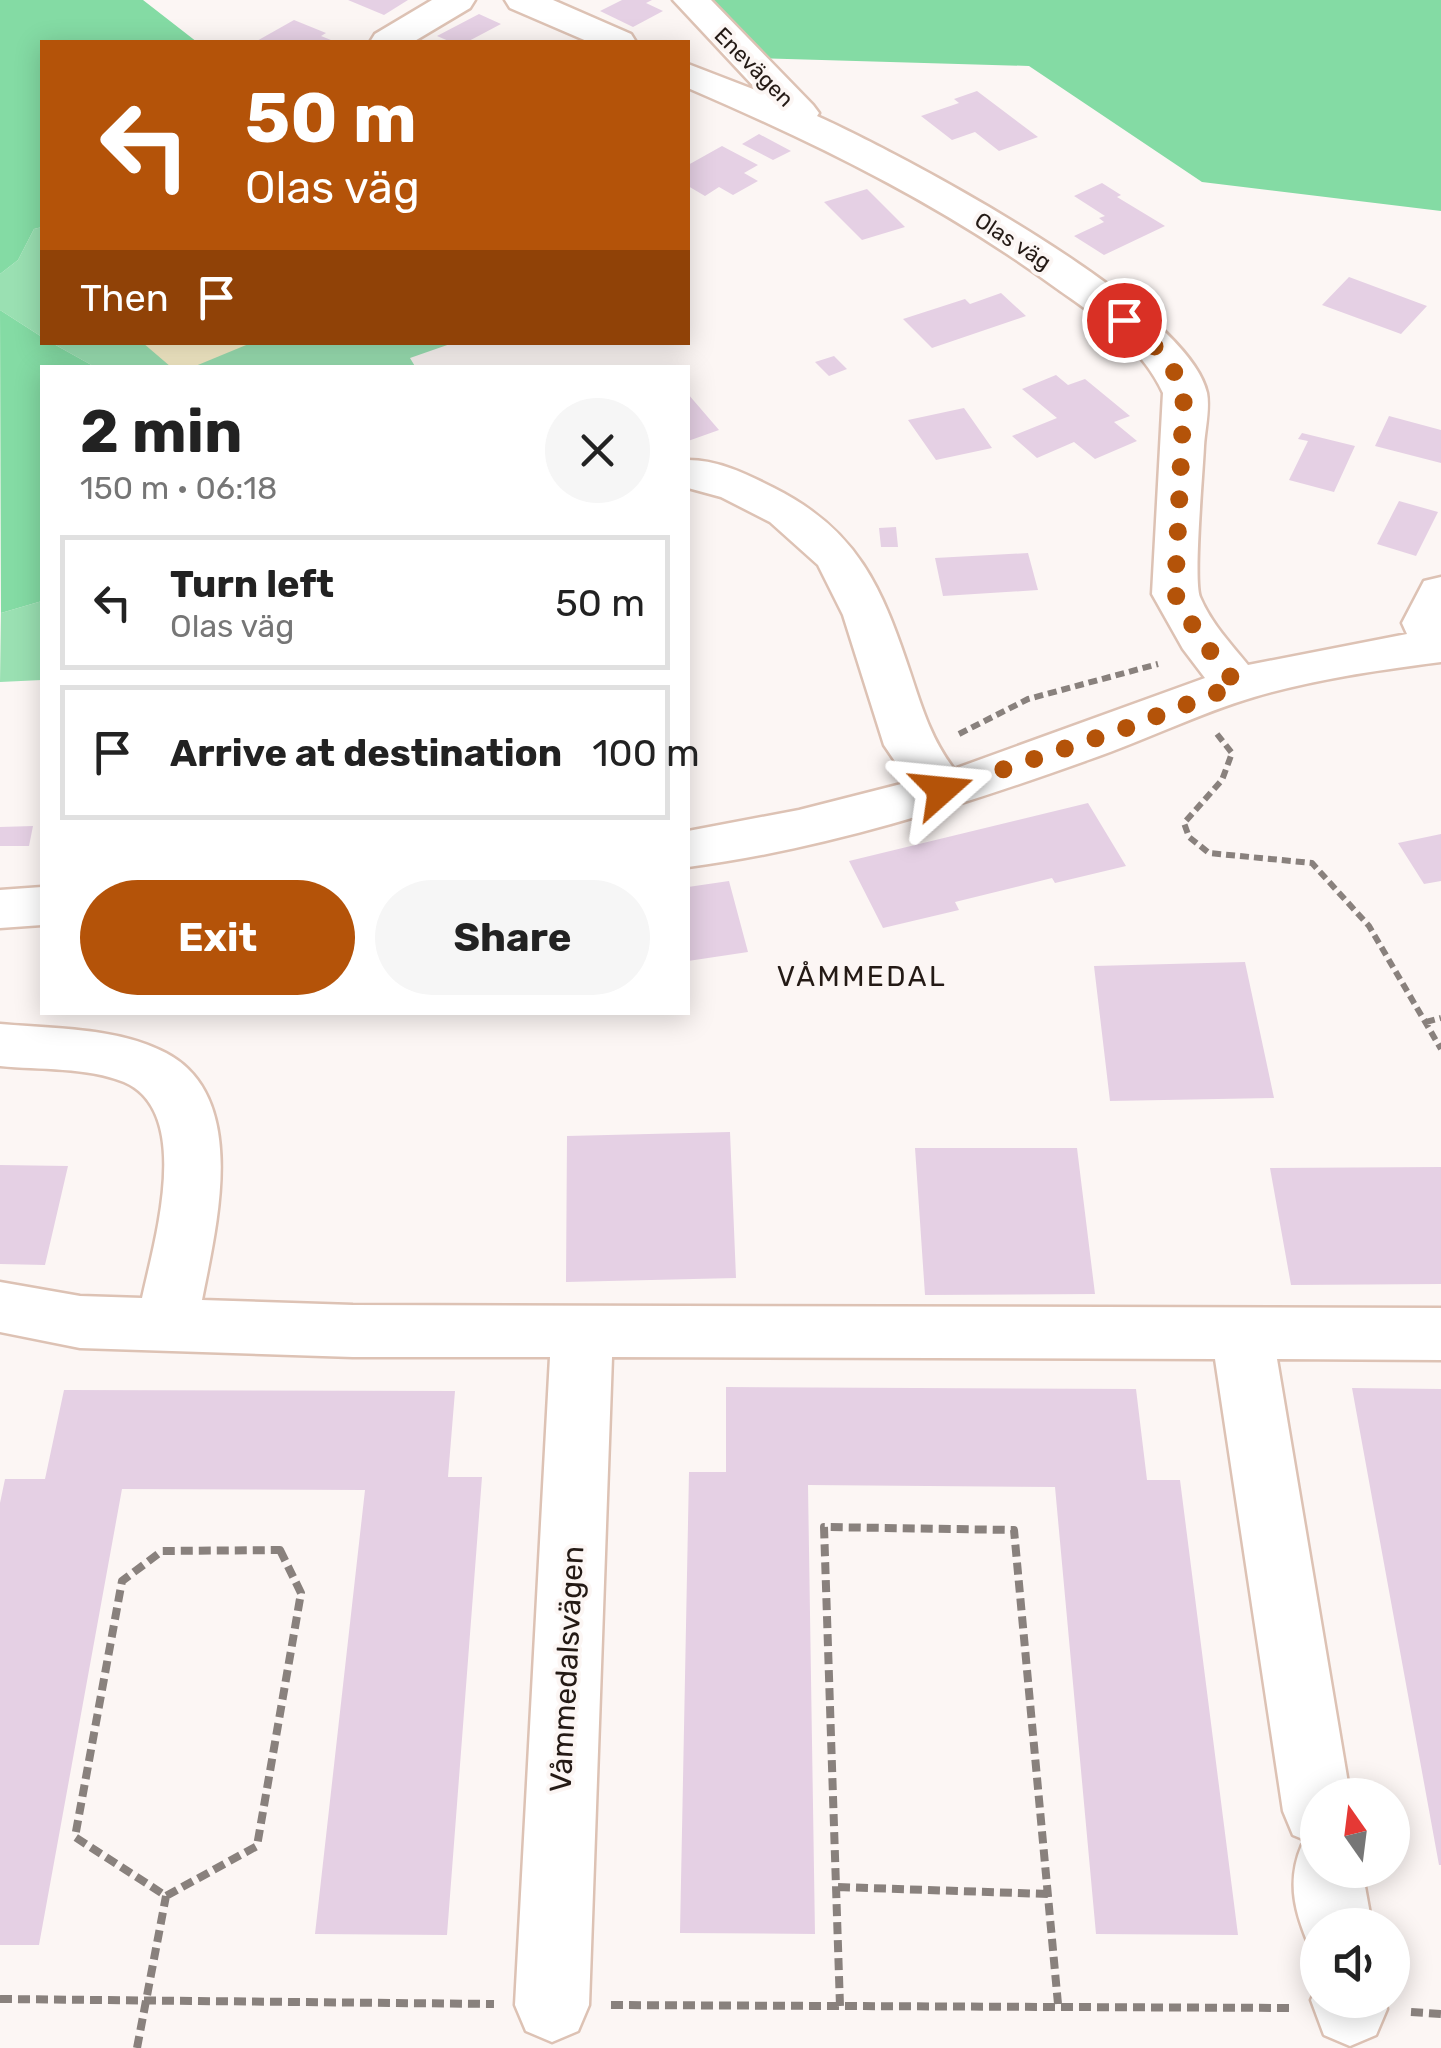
<!DOCTYPE html>
<meta charset="utf-8">
<style>
body{margin:0;font-family:Rubik,sans-serif;background:#f6f6f6;color:#222;height:100vh;display:flex;flex-direction:column;font-size:38px;white-space:nowrap}
*{box-sizing:border-box;margin:0}
p{font-size:32px;color:#767676}
.icon{flex:none;width:55px;height:55px;fill:none;stroke:currentColor;stroke-width:2;stroke-linecap:round;stroke-linejoin:round}
.map{position:relative;flex:1;overflow:hidden}
.panel{position:absolute;left:40px;top:365px;width:650px;height:650px;display:flex;flex-direction:column;background:#fff;border-radius:0px;box-shadow:0 5px 25px #0003}
.panel>*{flex:none}
.top-card{position:absolute;left:40px;top:40px;width:650px;height:305px;border-radius:0px;box-shadow:0 5px 25px #0003;background:#b45309;color:#fff;overflow:hidden}
.needle{width:65px;rotate:346deg}
.tools{position:absolute;left:1300px;top:1778px;display:grid;gap:20px}
.tools a{display:grid;place-items:center;width:110px;height:110px;border-radius:50%;background:#fff;box-shadow:0 5px 25px #0003;font-size:50px}
.pin{position:absolute;display:grid;place-items:center;width:85px;height:85px;color:#fff;margin:-42px;border:5px solid #fff;border-radius:50%;box-shadow:0 2px 10px #0007}
.me{position:absolute;width:110px;margin:-55px;rotate:72deg;stroke-linejoin:round;filter:drop-shadow(0 0 8px #0008)}
.turn{display:flex;align-items:center;gap:35px;height:210px;padding:0 40px;font-size:45px}
.turn .icon{width:130px;height:130px;stroke-width:2.5}
.turn b{display:block;font-size:70px;line-height:85px}
.then{display:flex;align-items:center;height:95px;padding:0 40px;background:#0003;gap:20px;font-size:38px}
.round{display:grid;place-items:center;flex:none;width:105px;height:105px;border-radius:52px;background:#f6f6f6}
.overview{display:flex;align-items:center;justify-content:space-between;height:170px;padding:0 40px}
h1{font-size:60px;font-weight:700;line-height:75px}
.primary-button{display:flex;gap:20px;margin-top:auto;padding:20px 40px}
.primary-button a{flex:1;height:115px;border-radius:60px;background:#b45309;color:#fff;font-size:40px;font-weight:700;line-height:115px;text-align:center}
.primary-button a+a{background:#f6f6f6;color:#222}
ul{padding:0;list-style:none}
li{display:flex;align-items:center;gap:30px;height:135px;margin:0 20px 15px;padding:0 20px;border:5px solid #e0e0e0;border-radius:0px}
li div{flex:1}
li b{display:block;font-size:38px}
li em{font-style:normal}
.map>svg:first-child{display:block}
.green{fill:#9ae0b2}
.forest{fill:#84dba4}
.sand{fill:#f8eec9}
.building{fill:#e5d0e4}
.lines{fill:none;stroke-linecap:round;stroke-linejoin:round}
.minor-casing{stroke:#ddc2b4;stroke-width:5}
.path-far1{stroke:#89817d;stroke-width:6;stroke-dasharray:9 5;stroke-linecap:butt}
.path{stroke:#89817d;stroke-width:8;stroke-dasharray:12 6;stroke-linecap:butt}
.minor{fill:#fff;fill-rule:evenodd}
.route{stroke:#b45309;stroke-width:18;stroke-dasharray:0 32.4}
.labels{text-anchor:middle;dominant-baseline:central;stroke-width:8;stroke-linejoin:round;paint-order:stroke}
.far-street-label{font-size:22px;fill:#241a15;stroke:#fcf6f4}
.neighbourhood-label{font-size:28px;letter-spacing:2.5px;fill:#241a15;stroke:#fcf6f4}
.near-street-label{font-size:30px;fill:#241a15;stroke:#fcf6f4}
</style>
<div class="map">
<svg width="1441" height="2048" viewBox="0 0 1441 2048">
<rect width="100%" height="100%" fill="#fcf6f4"/>
<!-- green -->
<path class="green" d="M 42,227 L 42,337 L 0,310 L 0,274 L 18,260 L 34,229 Z
M 52,343 L 453,343 L 410,358 L 416,368 L 95,367 Z
M 42,601 L 42,680 L 0,682 L 1,613 Z"/>
<!-- forest -->
<path class="forest" d="M 0,0 L 143,0 L 197,42 L 42,42 L 42,227 L 34,229 L 18,260 L 0,274 Z
M 707,0 L 1441,0 L 1441,211 L 1202,182 L 1029,66 L 756,58 Z
M 0,310 L 42,337 L 42,342 L 52,343 L 95,367 L 42,368 L 42,601 L 1,613 Z"/>
<!-- sand -->
<path class="sand" d="M 143,343 L 251,343 L 193,367 L 171,367 Z"/>
<!-- building -->
<path class="building" d="M 348,0 L 408,0 L 384,15 Z
M 622,0 L 652,0 L 646,3 L 663,11 L 633,27 L 600,11 Z
M 479,14 L 501,24 L 467,42 L 451,42 L 437,36 Z
M 294,20 L 326,33 L 321,36 L 336,42 L 255,42 Z
M 977,91 L 1038,137 L 999,151 L 975,132 L 952,140 L 921,116 L 959,103 L 954,99 Z
M 759,134 L 791,151 L 773,160 L 742,144 Z
M 722,146 L 758,165 L 744,173 L 758,181 L 733,195 L 719,187 L 705,196 L 688,186 L 688,165 Z
M 1102,183 L 1121,195 L 1117,197 L 1165,226 L 1104,255 L 1074,236 L 1104,222 L 1099,218 L 1105,216 L 1074,196 Z
M 867,189 L 905,227 L 862,240 L 824,202 Z
M 1349,277 L 1427,306 L 1401,334 L 1322,305 Z
M 1001,293 L 1026,316 L 932,348 L 903,319 L 965,299 L 970,304 Z
M 834,356 L 847,369 L 829,376 L 815,362 Z
M 1056,375 L 1068,385 L 1085,379 L 1130,416 L 1114,422 L 1137,441 L 1095,459 L 1074,442 L 1037,458 L 1012,436 L 1057,418 L 1022,389 Z
M 688,394 L 719,430 L 688,441 Z
M 964,408 L 992,448 L 936,460 L 908,420 Z
M 1389,416 L 1441,430 L 1441,463 L 1375,446 Z
M 1302,433 L 1355,446 L 1334,492 L 1289,480 L 1308,441 L 1298,439 Z
M 1399,501 L 1438,512 L 1416,556 L 1377,544 Z
M 896,527 L 898,547 L 881,547 L 879,528 Z
M 1028,553 L 1038,590 L 943,596 L 935,558 Z
M 1088,803 L 1126,866 L 1055,883 L 1052,878 L 955,902 L 959,910 L 883,928 L 849,861 Z
M 33,826 L 29,846 L 0,846 L 0,827 Z
M 1441,834 L 1441,881 L 1424,884 L 1398,843 Z
M 729,881 L 748,952 L 688,961 L 688,887 Z
M 1245,962 L 1274,1098 L 1110,1101 L 1094,966 Z
M 730,1132 L 736,1278 L 566,1282 L 567,1136 Z
M 915,1148 L 1077,1148 L 1095,1294 L 925,1295 Z
M 0,1165 L 68,1166 L 45,1265 L 0,1264 Z
M 1441,1167 L 1441,1284 L 1291,1285 L 1270,1168 Z
M 726,1387 L 1136,1389 L 1147,1480 L 1180,1480 L 1238,1935 L 1096,1934 L 1055,1487 L 808,1485 L 815,1934 L 680,1933 L 689,1472 L 726,1472 Z
M 1352,1388 L 1441,1389 L 1441,1865 L 1439,1865 Z
M 64,1390 L 455,1391 L 448,1477 L 482,1477 L 447,1935 L 315,1934 L 365,1490 L 122,1489 L 39,1945 L 0,1945 L 0,1503 L 5,1479 L 45,1479 Z"/>
<g class="lines">
<!-- minor casing -->
<g class="minor-casing">
<path id="minor" d="M 432,0 L 475,0 L 470,8 L 413,42 L 370,42 L 375,34 Z
M 505,0 L 553,0 L 631,34 L 636,42 L 589,42 L 510,8 Z
M 673,0 L 711,0 L 813,105 L 819,113 L 817,116 C 899,153 1188,305 1207,393 C 1210,409 1205,430 1204,446 C 1203,472 1193,580 1200,597 C 1211,623 1231,644 1248,665 L 1407,634 L 1402,623 L 1424,581 L 1441,577 L 1441,662 C 1379,670 1315,679 1254,697 C 1199,713 1146,740 1091,759 C 960,806 825,849 688,867 L 688,831 L 799,810 L 909,782 L 884,745 L 843,615 L 818,565 L 770,522 L 721,497 L 688,488 L 688,460 C 718,460 747,474 774,488 C 858,530 882,588 910,672 C 922,708 931,739 954,769 L 1205,678 L 1183,649 L 1152,594 L 1163,393 C 1141,345 1097,317 1056,288 C 941,204 818,144 688,88 L 688,64 L 758,91 Z
M 42,887 L 42,925 L 0,928 L 0,890 Z
M 0,1024 C 53,1029 117,1027 166,1053 C 250,1097 216,1227 202,1300 L 353,1305 L 1441,1308 L 1441,1360 L 1277,1359 L 1350,1795 L 1318,1795 L 1318,1870 L 1362,1870 L 1372,1925 L 1318,1925 L 1318,1953 L 1311,1950 C 1295,1914 1286,1882 1302,1845 L 1310,1842 L 1293,1835 L 1283,1811 L 1215,1359 L 612,1357 L 589,2005 L 578,2031 L 552,2042 L 526,2031 L 515,2005 L 550,1357 L 353,1357 L 80,1348 L 0,1332 L 0,1282 L 80,1296 L 142,1298 C 154,1242 194,1112 124,1082 C 88,1067 39,1070 0,1066 Z
M 1318,1985 L 1318,2000 L 1385,2000 L 1387,2009 L 1376,2035 L 1350,2046 L 1324,2035 L 1311,2000 Z"/>
</g>
<!-- path-far1 -->
<path class="path-far1" d="M 959,734 L 1028,699 L 1158,664
M 1217,734 L 1232,753 L 1222,780 L 1184,823 L 1189,837 L 1209,853 L 1312,863 L 1369,926 L 1441,1049
M 1426,1022 L 1441,1018"/>
<!-- path -->
<path class="path" d="M 280,1550 L 301,1593 L 257,1846 L 166,1896 L 75,1837 L 122,1581 L 162,1551 Z
M 838,1887 L 1048,1894
M 0,1999 L 494,2004
M 611,2005 L 1289,2008
M 840,2006 L 824,1527 L 1014,1530 L 1058,2004
M 1411,2012 L 1441,2014
M 137,2048 L 166,1896"/>
<!-- minor -->
<use href="#minor" class="minor"/>
</g>
<g class="lines">
<!-- route -->
<path class="route" d="M 942,790 L 1126,728 L 1237,685 L 1200,638 L 1175,594 L 1184,393 C 1172,360 1151,341 1124,320"/>
</g>
<g class="labels">
<!-- far-street labels -->
<g class="far-street-label">
<text transform="translate(754 67) rotate(45)">Enevägen</text>
<text transform="translate(1013 241) rotate(33)">Olas väg</text>
</g>
<!-- neighbourhood labels -->
<g class="neighbourhood-label">
<text x="862" y="976">VÅMMEDAL</text>
</g>
<!-- near-street labels -->
<g class="near-street-label">
<text transform="translate(567 1669) rotate(-87)">Våmmedalsvägen</text>
</g>
</g>
</svg>
<div class="tools">
<a><svg class="needle" viewBox="-14 -14 28 28"><path d="M0-13l5 13h-10z" fill="#e53935"/><path d="M0 13l5-13h-10z" fill="#767676"/></svg></a>
<a><svg class="icon" aria-label="sound" viewBox="0 0 24 24"><path d="M4 9h4l5-4v14l-5-4H4zM17 9q2 3 0 6"/></svg></a>
</div>
<div class="pin" style="left:1124px;top:320px;background:#d93025"><svg class="icon" aria-label="arrive" viewBox="0 0 24 24"><path d="M6 21V4h12l-3 4 3 4H6"/></svg></div>
<svg class="me" style="left:942px;top:790px" viewBox="-20 -20 40 40"><path d="M0-17L14 15 0 8-14 15z" fill="#b45309" stroke="#fff" stroke-width="4"/></svg>
<div class="top-card">
<div class="turn"><svg class="icon" aria-label="left" viewBox="0 0 24 24"><path d="M17 20v-9H6M10 6l-5 5 5 5"/></svg><div><b>50 m</b>Olas väg</div></div>
<div class="then">Then<svg class="icon" aria-label="arrive" viewBox="0 0 24 24"><path d="M6 21V4h12l-3 4 3 4H6"/></svg></div>
</div>
<section class="panel">
<div class="overview"><div><h1>2 min</h1><p>150 m · 06:18</p></div><a class="round"><svg class="icon" aria-label="close" viewBox="0 0 24 24"><path d="M6 6l12 12M18 6L6 18"/></svg></a></div>
<ul>
<li><svg class="icon" aria-label="left" viewBox="0 0 24 24"><path d="M17 20v-9H6M10 6l-5 5 5 5"/></svg><div><b>Turn left</b><p>Olas väg</p></div><em>50 m</em></li>
<li><svg class="icon" aria-label="arrive" viewBox="0 0 24 24"><path d="M6 21V4h12l-3 4 3 4H6"/></svg><div><b>Arrive at destination</b></div><em>100 m</em></li>
</ul>
<div class="primary-button"><a>Exit</a><a>Share</a></div>
</section>
</div>
